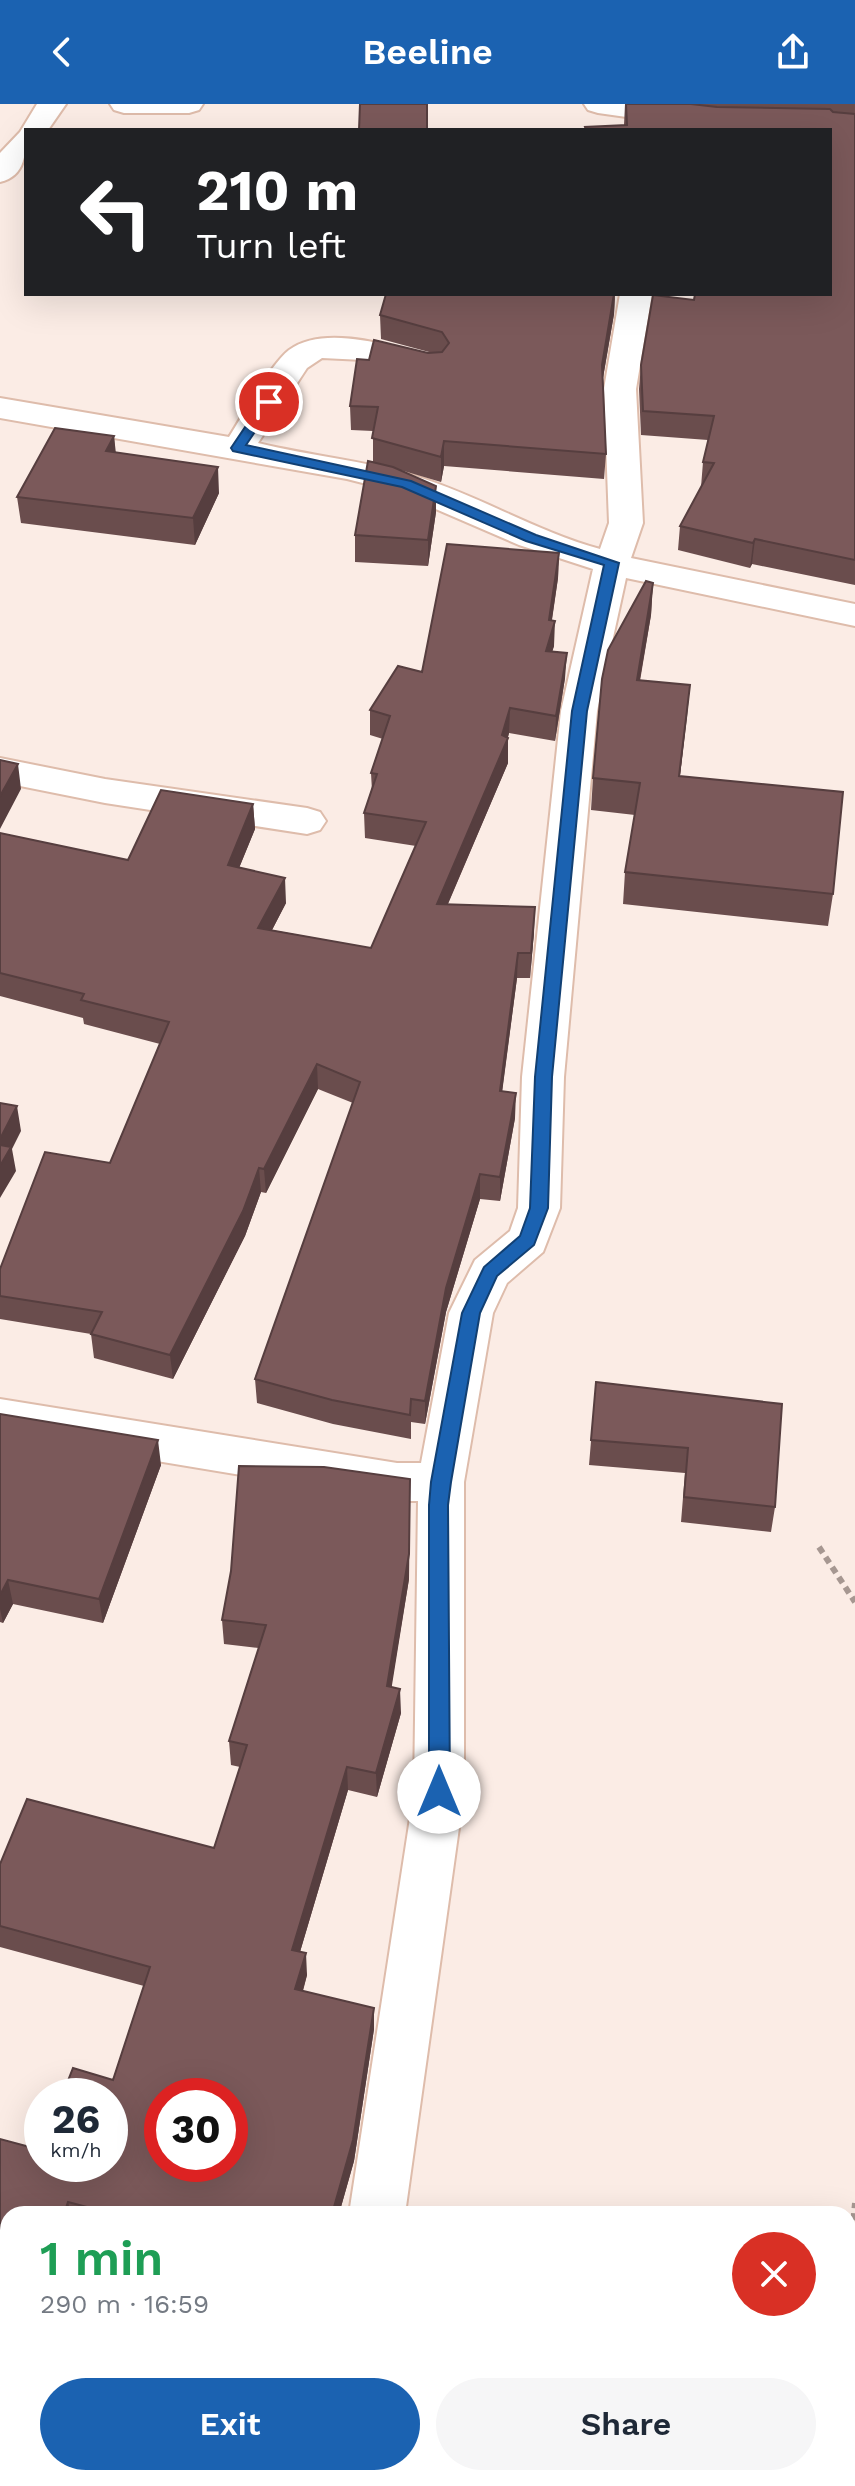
<!DOCTYPE html>
<meta charset="utf-8">
<style>
body{margin:0;font-family:"Work Sans",sans-serif;background:#f6f6f7;color:#1f2937;height:100vh;display:flex;flex-direction:column;font-size:30px;white-space:nowrap}
*{box-sizing:border-box;margin:0}
p{font-size:26px;color:#747a83}
.icon{flex:none;width:44px;height:44px;fill:none;stroke:currentColor;stroke-width:2;stroke-linecap:round;stroke-linejoin:round}
.map{position:relative;flex:1;overflow:hidden}
.drawer{position:absolute;left:0px;top:2102px;width:856px;height:280px;display:flex;flex-direction:column;background:#fff;border-radius:24px 24px 0 0;box-shadow:0 8px 32px #0002}
.drawer>*{flex:none}
.guide{position:absolute;left:24px;top:24px;width:808px;height:168px;border-radius:0px;box-shadow:0 8px 32px #0002;background:#202124;color:#fff;overflow:hidden}
.speed{position:absolute;left:24px;top:1974px;display:flex;gap:16px;font-size:40px;font-weight:700;text-align:center}
.speed>*{display:grid;place-content:center;width:104px;height:104px;border-radius:50%;background:#fff;box-shadow:0 8px 32px #0002;line-height:1}
.speed small{font-size:20px;font-weight:400}
.speed .limit{border:12px solid #d22;background:#fff;color:#111}
.pin{position:absolute;display:grid;place-items:center;width:68px;height:68px;color:#fff;margin:-34px;border:4px solid #fff;border-radius:50%;box-shadow:0 2px 8px #0007}
.me{position:absolute;width:88px;margin:-44px;rotate:0deg;stroke-linejoin:round;filter:drop-shadow(0 0 6px #0008)}
.turn{display:flex;align-items:center;gap:28px;height:168px;padding:0 40px;font-size:36px}
.turn .icon{width:104px;height:104px;stroke-width:2.5}
.turn b{display:block;font-size:56px;line-height:68px}
.round{display:grid;place-items:center;flex:none;width:84px;height:84px;border-radius:42px;background:#f6f6f7}
.overview{display:flex;align-items:center;justify-content:space-between;height:136px;padding:0 40px}
h1{font-size:48px;font-weight:600;line-height:60px;color:#1e9e55}
.cta{display:flex;gap:16px;margin-top:auto;padding:16px 40px}
.cta a{flex:1;height:92px;border-radius:48px;background:#1b62b1;color:#fff;font-size:32px;font-weight:600;line-height:92px;text-align:center}
.cta a+a{background:#f6f6f7;color:#1f2937}
header{display:flex;justify-content:space-between;align-items:center;height:104px;padding:0 40px;background:#1b62b1;color:#fff;font-size:36px;font-weight:600}
.map>svg:first-child{display:block}
.lines{fill:none;stroke-linecap:round;stroke-linejoin:round}
.street-casing{stroke:#debcab;stroke-width:4}
.secondary-casing{stroke:#debcab;stroke-width:4}
.path{stroke:#a69791;stroke-width:6;stroke-dasharray:7 5;stroke-linecap:butt}
.street{fill:#fff;fill-rule:evenodd}
.secondary{fill:#fff;fill-rule:evenodd}
.wall{fill:#6a4d4d}
.shaded-wall{fill:#563e3f}
.building{fill:#7b595a;stroke:#563e3f;stroke-width:2;fill-rule:evenodd}
.route{fill:#1b62b1;stroke:#124073;stroke-width:2}
</style>
<header><svg class="icon" aria-label="back" viewBox="0 0 24 24"><path d="M15 5l-7 7 7 7"/></svg>Beeline<svg class="icon" aria-label="share" viewBox="0 0 24 24"><path d="M12 15V3M7 8l5-5 5 5M5 13v7h14v-7"/></svg></header>
<div class="map">
<svg width="855" height="2382" viewBox="0 0 855 2382">
<rect width="100%" height="100%" fill="#fbece5"/>
<g class="lines">
<!-- street casing -->
<g class="street-casing">
<path id="street" d="M 110,0 L 203,0 L 199,6 L 189,9 L 124,9 L 114,6 Z
M 584,0 L 659,0 L 693,6 L 697,12 L 693,18 L 683,21 L 598,9 L 588,6 Z
M 620,190 L 652,190 L 636,285 L 643,419 L 631,454 L 855,500 L 855,522 L 626,474 L 597,607 L 564,973 L 560,1104 L 543,1148 L 507,1179 L 493,1209 L 464,1378 L 464,1688 L 405,2110 L 349,2110 L 414,1688 L 418,1397 L 397,1397 L 0,1331 L 0,1295 L 397,1359 L 421,1359 L 449,1209 L 475,1156 L 510,1127 L 518,1104 L 522,973 L 561,607 L 593,465 L 519,441 L 394,387 L 347,375 L 0,314 L 0,294 L 229,333 C 243,311 270,261 289,246 C 327,218 399,245 439,255 L 444,262 L 439,269 L 428,272 L 363,256 L 322,254 L 307,264 L 258,339 C 310,352 364,356 415,372 C 478,391 535,427 600,445 L 609,419 L 604,285 Z
M 0,654 L 105,675 L 307,704 L 320,708 L 326,717 L 320,726 L 307,730 L 105,699 L 0,678 Z
M 28,2374 L 88,2374 L 86,2382 L 26,2382 Z
M 309,2374 L 369,2374 L 368,2382 L 308,2382 Z"/>
</g>
<!-- secondary casing -->
<g class="secondary-casing">
<path id="secondary" d="M 37,0 L 66,0 L 48,26 L 26,26 C 26,48 26,72 0,78 L 0,49 L 20,28 Z
M 0,2313 L 8,2315 L 8,2373 L 0,2371 Z
M 84,2374 L 171,2374 L 175,2382 L 88,2382 Z"/>
</g>
<!-- path -->
<path class="path" d="M 819,1443 L 855,1498
M 848,2176 L 855,2099
M 829,2382 L 830,2374"/>
<!-- street -->
<use href="#street" class="street"/>
<!-- secondary -->
<use href="#secondary" class="secondary"/>
</g>
<!-- wall -->
<path class="wall" d="M 625,0 L 855,0 L 855,481 L 752,460 L 750,464 L 678,446 L 680,422 L 701,383 L 703,358 L 708,336 L 641,331 L 639,285 L 641,261 L 830,26 L 585,26 L 585,23 L 624,21 Z
M 615,190 L 614,210 L 603,274 L 606,350 L 604,375 L 444,362 L 441,378 L 397,365 L 436,382 L 436,408 L 428,462 L 355,458 L 355,431 L 373,358 L 373,327 L 351,326 L 350,302 L 369,256 L 429,248 L 381,235 L 380,211 Z
M 114,332 L 115,348 L 219,389 L 195,441 L 21,419 L 17,393 Z
M 559,449 L 558,474 L 552,516 L 554,542 L 552,547 L 565,574 L 555,637 L 509,629 L 508,633 L 508,659 L 448,800 L 534,828 L 530,874 L 517,874 L 502,987 L 515,1014 L 500,1097 L 480,1095 L 446,1208 L 425,1320 L 411,1318 L 411,1335 L 333,1320 L 257,1299 L 255,1275 L 353,999 L 318,985 L 266,1089 L 261,1088 L 245,1132 L 173,1275 L 94,1254 L 91,1230 L 0,1215 L 0,1165 L 110,1059 L 160,940 L 84,920 L 83,914 L 0,892 L 0,729 L 128,756 L 253,700 L 255,725 L 239,764 L 286,799 L 272,826 L 371,844 L 416,742 L 365,734 L 364,709 L 372,687 L 371,669 L 383,635 L 370,631 L 370,606 L 422,568 Z
M 653,479 L 651,511 L 640,577 L 690,581 L 680,672 L 833,790 L 828,822 L 623,800 L 625,768 L 635,711 L 591,706 L 593,674 Z
M 596,1278 L 775,1403 L 771,1428 L 681,1418 L 685,1369 L 589,1361 Z
M 0,1310 L 161,1361 L 103,1519 L 13,1500 L 3,1519 L 0,1518 Z
M 409,1475 L 391,1583 L 401,1609 L 377,1693 L 348,1686 L 300,1848 L 307,1871 L 303,1887 L 374,1904 L 374,1925 L 354,2057 L 339,2110 L 8,2110 L 8,2249 L 0,2247 L 0,2035 L 41,2046 L 113,1976 L 144,1882 L 0,1843 L 0,1760 L 214,1744 L 240,1663 L 231,1661 L 229,1637 L 259,1544 L 224,1540 L 222,1516 Z"/>
<!-- shaded-wall -->
<path class="shaded-wall" d="M 615,190 L 614,210 L 601,285 L 602,261 Z
M 114,332 L 117,359 L 106,347 Z
M 444,337 L 444,362 L 441,378 L 441,353 Z
M 218,363 L 219,389 L 195,441 L 193,414 Z
M 436,382 L 436,408 L 428,462 L 428,436 Z
M 755,435 L 752,460 L 750,464 L 753,439 Z
M 559,449 L 558,474 L 548,541 L 549,516 Z
M 653,479 L 651,511 L 634,609 L 637,576 Z
M 555,517 L 554,542 L 545,572 L 546,547 Z
M 567,549 L 565,574 L 555,637 L 556,612 Z
M 690,581 L 687,613 L 676,704 L 679,672 Z
M 510,604 L 509,629 L 506,640 L 508,634 L 508,659 L 437,825 L 437,800 L 502,631 Z
M 18,660 L 21,685 L 0,725 L 0,692 Z
M 253,700 L 255,725 L 230,786 L 228,761 Z
M 285,774 L 286,799 L 260,849 L 258,824 Z
M 535,803 L 534,828 L 530,874 L 531,849 Z
M 518,849 L 517,874 L 499,1012 L 500,987 Z
M 317,960 L 318,985 L 266,1089 L 264,1065 Z
M 516,989 L 515,1014 L 500,1097 L 500,1073 Z
M 17,1002 L 21,1027 L 12,1045 L 16,1067 L 0,1094 L 0,1035 Z
M 259,1064 L 261,1088 L 245,1132 L 173,1275 L 170,1251 Z
M 480,1070 L 480,1095 L 446,1208 L 425,1320 L 425,1297 L 446,1184 Z
M 158,1336 L 161,1361 L 103,1519 L 99,1495 Z
M 410,1400 L 409,1475 L 388,1606 L 387,1582 Z
M 8,1476 L 13,1500 L 3,1519 L 0,1505 L 0,1491 Z
M 400,1585 L 401,1609 L 377,1693 L 376,1669 Z
M 347,1663 L 348,1686 L 294,1868 L 292,1846 Z
M 306,1849 L 307,1871 L 297,1907 L 295,1885 Z
M 374,1904 L 374,1925 L 354,2057 L 339,2110 L 332,2110 Z
M 68,2098 L 71,2110 L 64,2110 Z"/>
<!-- building -->
<path class="building" d="M 360,0 L 427,0 L 427,26 L 359,26 Z
M 626,0 L 691,0 L 717,3 L 830,5 L 833,8 L 855,10 L 855,456 L 755,435 L 753,439 L 680,422 L 714,359 L 703,358 L 714,312 L 643,307 L 641,261 L 653,191 L 694,196 L 695,190 L 830,190 L 830,26 L 586,26 L 585,23 L 627,21 Z
M 386,190 L 614,190 L 602,261 L 606,350 L 444,337 L 441,353 L 372,334 L 378,303 L 350,302 L 357,255 L 369,256 L 374,236 L 428,249 L 442,248 L 449,239 L 442,228 L 380,211 Z
M 55,324 L 114,332 L 106,347 L 218,363 L 193,414 L 17,393 Z
M 368,357 L 393,363 L 436,382 L 428,436 L 355,431 Z
M 447,440 L 559,449 L 549,516 L 555,517 L 546,547 L 567,549 L 556,612 L 510,604 L 502,631 L 508,634 L 437,800 L 535,803 L 531,849 L 518,849 L 500,987 L 516,989 L 500,1073 L 480,1070 L 446,1184 L 425,1297 L 411,1295 L 410,1311 L 332,1296 L 255,1275 L 360,978 L 317,960 L 264,1065 L 259,1064 L 243,1107 L 170,1251 L 91,1230 L 102,1208 L 0,1192 L 0,1165 L 45,1048 L 110,1059 L 169,918 L 81,896 L 84,890 L 0,869 L 0,729 L 128,756 L 161,686 L 253,700 L 228,761 L 285,774 L 258,824 L 371,844 L 426,718 L 364,709 L 377,670 L 371,669 L 390,612 L 370,606 L 398,562 L 422,568 Z
M 646,477 L 653,479 L 637,576 L 690,581 L 679,672 L 843,688 L 833,790 L 625,768 L 640,679 L 593,674 L 602,575 L 608,546 Z
M 0,656 L 18,660 L 0,692 Z
M 0,999 L 17,1002 L 0,1035 Z
M 0,1041 L 11,1043 L 0,1062 Z
M 596,1278 L 782,1300 L 775,1403 L 684,1393 L 688,1344 L 591,1336 Z
M 0,1310 L 158,1336 L 99,1495 L 8,1476 L 0,1491 Z
M 239,1362 L 324,1363 L 410,1375 L 409,1450 L 387,1582 L 400,1585 L 376,1669 L 347,1663 L 292,1846 L 306,1849 L 295,1885 L 374,1904 L 353,2036 L 332,2110 L 113,2110 L 68,2098 L 64,2110 L 8,2110 L 8,2233 L 0,2231 L 0,2035 L 41,2046 L 42,2043 L 42,2060 L 110,2060 L 110,1992 L 62,1992 L 73,1964 L 113,1976 L 150,1863 L 0,1822 L 0,1760 L 27,1695 L 214,1744 L 247,1641 L 229,1637 L 266,1521 L 222,1516 L 231,1467 ZM 162,1992 L 230,1992 L 230,2060 L 162,2060 Z
M 119,2374 L 147,2382 L 117,2382 Z"/>
<!-- route -->
<path class="route" d="M 264,295 L 275,298 L 246,341 L 411,377 L 536,431 L 619,459 L 587,607 L 552,973 L 548,1104 L 534,1141 L 497,1172 L 480,1209 L 451,1378 L 448,1401 L 450,1688 L 447,1694 L 439,1697 L 432,1694 L 429,1688 L 429,1401 L 431,1378 L 462,1209 L 484,1163 L 520,1132 L 530,1104 L 535,973 L 572,607 L 604,461 L 526,437 L 402,383 L 233,347 L 231,344 Z"/>
</svg>
<div class="speed"><div>26<small>km/h</small></div><div class="limit">30</div></div>
<div class="pin" style="left:269px;top:298px;background:#d93025"><svg class="icon" aria-label="arrive" viewBox="0 0 24 24"><path d="M6 21V4h12l-3 4 3 4H6"/></svg></div>
<svg class="me" style="left:439px;top:1688px" viewBox="-20 -20 40 40"><circle r="19" fill="#fff"/><path d="M0-13L10 11 0 6-10 11z" fill="#1b62b1"/></svg>
<div class="guide">
<div class="turn"><svg class="icon" aria-label="left" viewBox="0 0 24 24"><path d="M17 20v-9H6M10 6l-5 5 5 5"/></svg><div><b>210 m</b>Turn left</div></div>
</div>
<section class="drawer">
<div class="overview"><div><h1>1 min</h1><p>290 m · 16:59</p></div><a class="round" style="background:#d93025;color:#fff"><svg class="icon" aria-label="close" viewBox="0 0 24 24"><path d="M6 6l12 12M18 6L6 18"/></svg></a></div>
<div class="cta"><a>Exit</a><a>Share</a></div>
</section>
</div>
